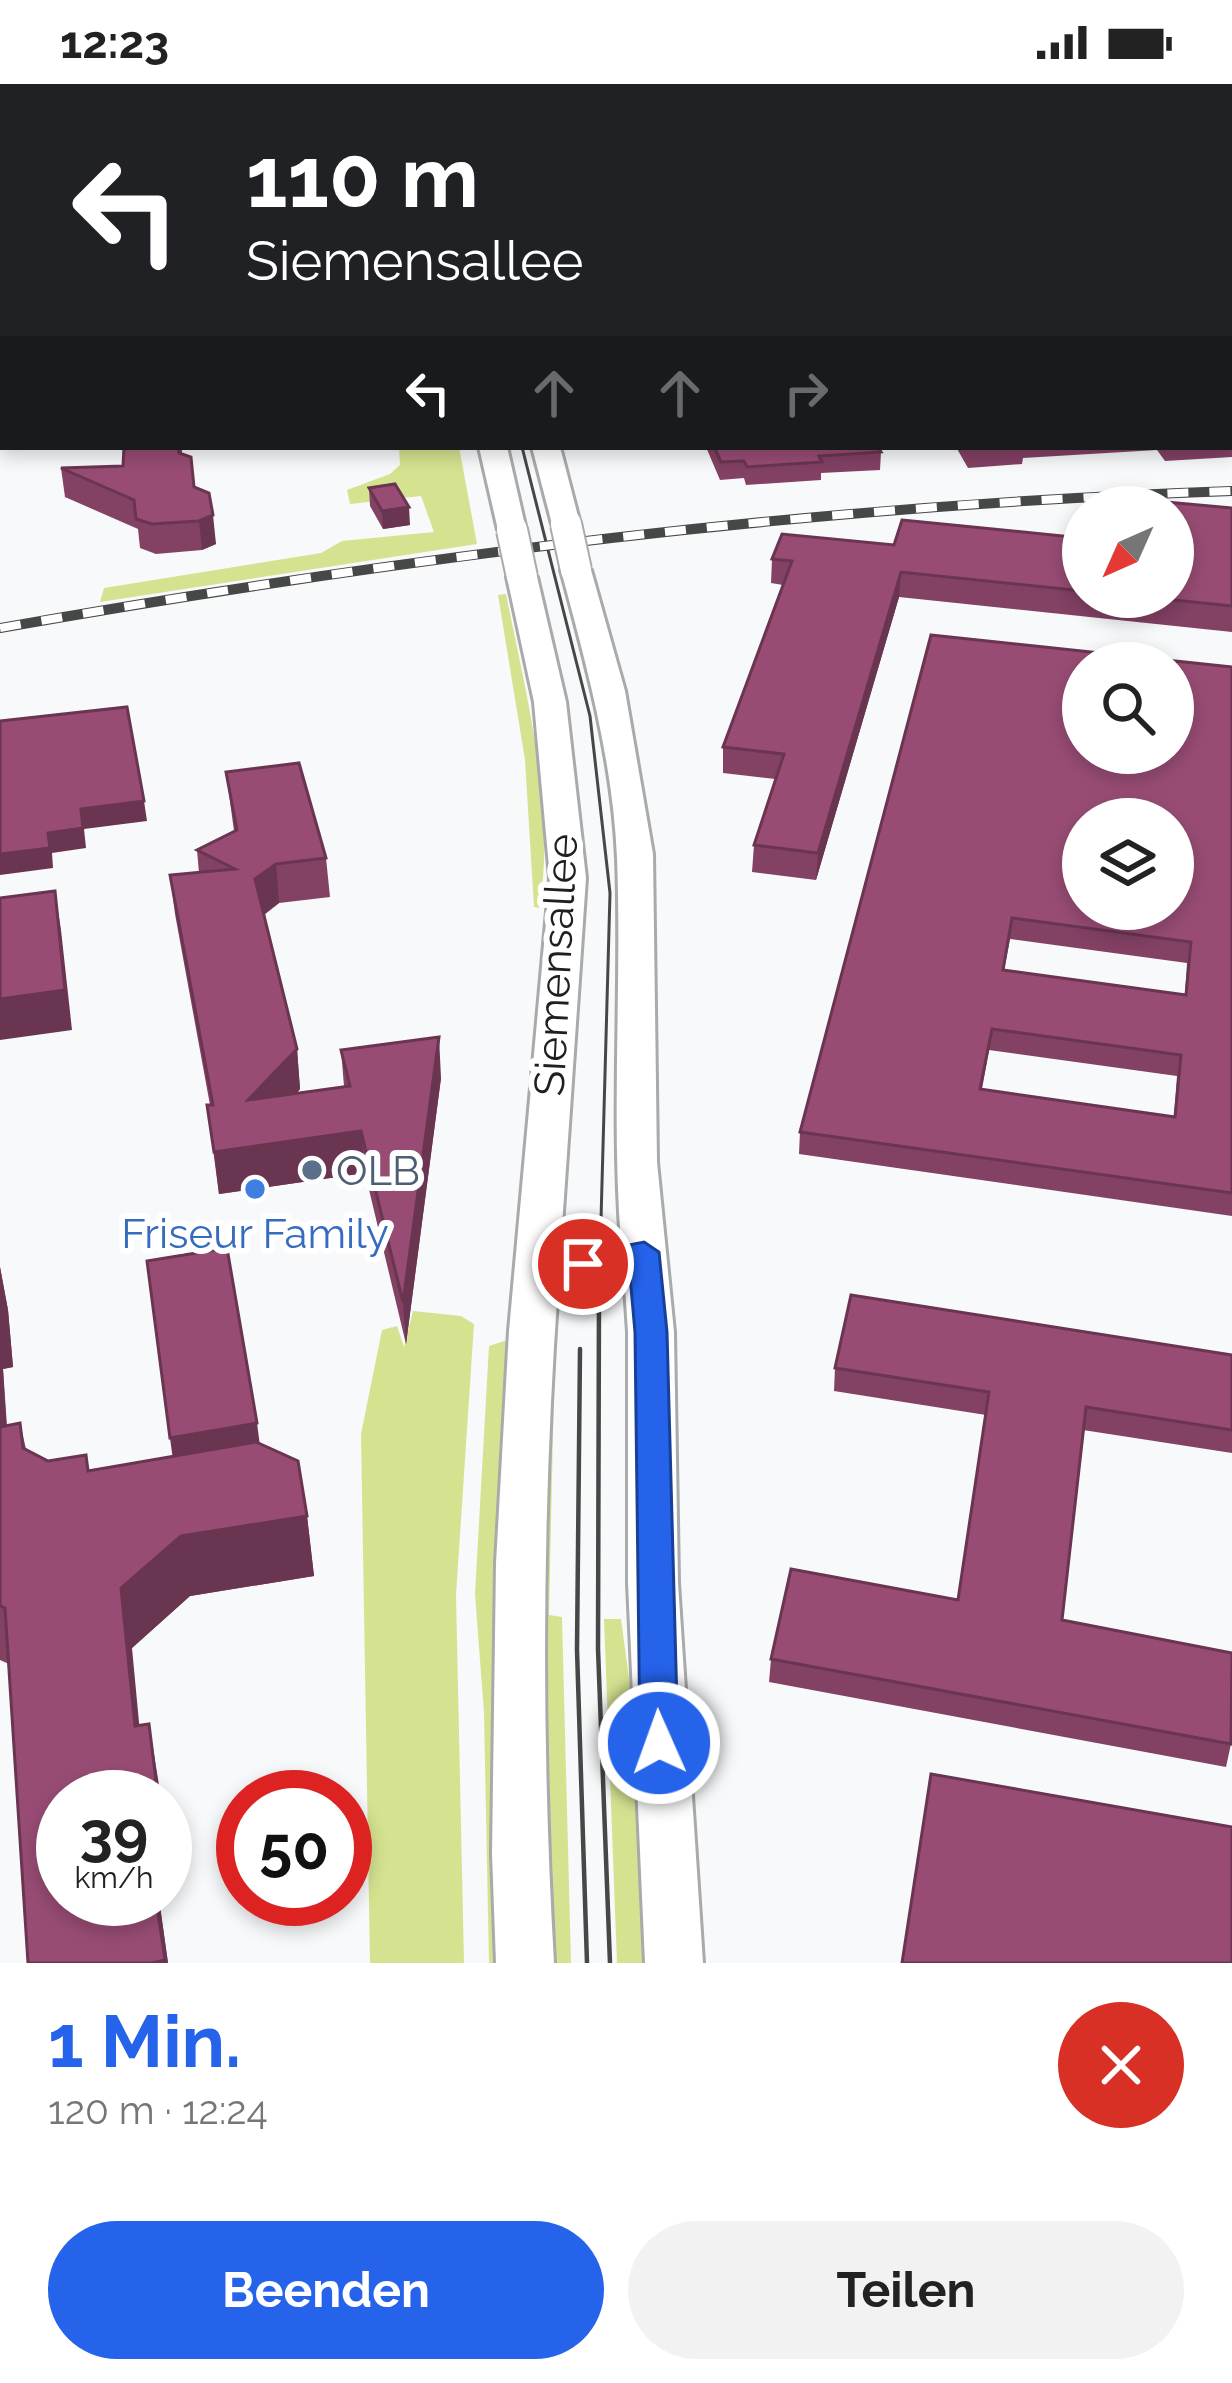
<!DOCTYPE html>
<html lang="de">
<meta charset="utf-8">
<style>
body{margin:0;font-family:Raleway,sans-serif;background:#f2f2f2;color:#222;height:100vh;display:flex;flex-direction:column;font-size:45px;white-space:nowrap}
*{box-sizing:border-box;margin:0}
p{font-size:39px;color:#767676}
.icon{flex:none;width:66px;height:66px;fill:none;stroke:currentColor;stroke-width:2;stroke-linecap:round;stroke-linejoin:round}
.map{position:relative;height:1879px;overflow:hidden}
.drawer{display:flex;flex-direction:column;background:#fff;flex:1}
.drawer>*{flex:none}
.guide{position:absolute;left:0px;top:0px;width:1233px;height:366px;box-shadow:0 6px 18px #0003;background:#202124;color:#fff;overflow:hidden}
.needle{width:78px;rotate:225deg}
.buttons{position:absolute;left:1062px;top:402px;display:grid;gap:24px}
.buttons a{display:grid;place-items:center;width:132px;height:132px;border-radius:50%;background:#fff;box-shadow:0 6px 18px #0003;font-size:60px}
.speed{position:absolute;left:36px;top:1686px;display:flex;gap:24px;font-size:60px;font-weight:700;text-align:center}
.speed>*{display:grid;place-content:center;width:156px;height:156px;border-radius:50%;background:#fff;box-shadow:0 6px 18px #0003;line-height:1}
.speed small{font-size:30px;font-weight:400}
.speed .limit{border:18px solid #d22;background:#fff;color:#111}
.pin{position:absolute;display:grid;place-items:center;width:102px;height:102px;color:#fff;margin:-51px;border:6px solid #fff;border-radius:50%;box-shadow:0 3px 12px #0007}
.me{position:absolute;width:132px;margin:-66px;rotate:358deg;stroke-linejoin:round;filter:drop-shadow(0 0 9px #0008)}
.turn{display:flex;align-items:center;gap:42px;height:252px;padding:0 48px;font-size:54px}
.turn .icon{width:156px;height:156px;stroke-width:2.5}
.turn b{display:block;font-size:84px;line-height:102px}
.lanes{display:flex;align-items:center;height:114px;padding:0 48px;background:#0003;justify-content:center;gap:60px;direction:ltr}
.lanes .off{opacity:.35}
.round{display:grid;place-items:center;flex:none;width:126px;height:126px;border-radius:63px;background:#f2f2f2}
.summary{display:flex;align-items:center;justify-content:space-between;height:204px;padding:0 48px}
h1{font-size:72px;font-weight:700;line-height:90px;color:#2563eb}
.button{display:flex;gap:24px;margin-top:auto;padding:24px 48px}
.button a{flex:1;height:138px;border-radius:72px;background:#2563eb;color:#fff;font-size:48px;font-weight:700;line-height:138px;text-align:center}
.button a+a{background:#f2f2f2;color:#222}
.status{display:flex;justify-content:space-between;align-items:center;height:84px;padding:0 60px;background:#fff;direction:ltr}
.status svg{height:33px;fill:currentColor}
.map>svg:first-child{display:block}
.green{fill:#d5e390}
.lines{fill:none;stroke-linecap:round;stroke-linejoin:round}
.minor-casing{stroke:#a8aaab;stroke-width:6}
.secondary-casing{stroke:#a8aaab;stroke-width:6}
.primary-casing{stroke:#d2d2d2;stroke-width:6}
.minor{fill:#fff;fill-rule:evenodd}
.secondary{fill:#fff;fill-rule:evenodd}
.primary{fill:#e2a8af;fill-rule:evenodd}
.tram-far1{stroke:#464747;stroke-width:3}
.tram{stroke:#464747;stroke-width:4.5}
.rail-casing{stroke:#464747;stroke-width:10}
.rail{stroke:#fff;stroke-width:8;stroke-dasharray:21;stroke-linecap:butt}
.secondary-bridge-casing{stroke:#a8aaab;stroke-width:34;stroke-linecap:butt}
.secondary-bridge{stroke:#fff;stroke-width:30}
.wall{fill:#834164;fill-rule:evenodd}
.shaded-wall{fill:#6a3551}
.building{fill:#984c74;stroke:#6a3551;stroke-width:3;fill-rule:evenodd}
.route{fill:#2563eb;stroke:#184099;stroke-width:3}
.service-dot{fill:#5c6f8a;stroke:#fff;stroke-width:4.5}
.shop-dot{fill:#3f7fe0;stroke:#fff;stroke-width:4.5}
.labels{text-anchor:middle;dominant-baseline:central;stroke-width:12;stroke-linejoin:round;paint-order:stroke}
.street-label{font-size:42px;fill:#1e1f1f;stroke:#fff}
.service-label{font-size:42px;fill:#4e5e75;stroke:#fff;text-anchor:start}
.shop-label{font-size:42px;fill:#366cbe;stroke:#fff}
</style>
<div class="status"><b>12:23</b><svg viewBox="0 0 49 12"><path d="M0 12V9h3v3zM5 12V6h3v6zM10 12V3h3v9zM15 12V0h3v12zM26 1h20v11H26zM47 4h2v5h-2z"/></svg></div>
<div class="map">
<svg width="1232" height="1879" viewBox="0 0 1232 1879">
<rect width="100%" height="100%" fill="#f7f9fa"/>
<!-- green -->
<path class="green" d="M 399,363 L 459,363 L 477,460 L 100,518 L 104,504 L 321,469 L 342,457 L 434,448 L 421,412 L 350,420 L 347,406 L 390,390 L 400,381 Z
M 506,510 C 525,605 557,728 539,824 L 534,823 L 525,676 L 498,511 Z
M 413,1227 L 461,1232 L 474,1240 L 456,1511 L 464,1879 L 370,1879 L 361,1350 L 382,1246 L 397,1242 L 404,1263 Z
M 511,1255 L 501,1879 L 489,1879 L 484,1629 L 475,1510 L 489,1262 Z
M 542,1257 L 555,1257 L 549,1531 L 562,1533 L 571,1879 L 546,1879 Z
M 604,1535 L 621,1535 L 636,1646 L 646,1879 L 617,1879 Z"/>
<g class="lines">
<!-- minor casing -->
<g class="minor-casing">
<path id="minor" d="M 247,0 L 261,0 L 261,3 L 247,3 Z
M 492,0 L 521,0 L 490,3 Z
M 1027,0 L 1041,0 L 1043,3 L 1029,3 Z
M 3,324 L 3,336 L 0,337 L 0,325 Z"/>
</g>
<!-- secondary casing -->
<g class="secondary-casing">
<path id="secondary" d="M 405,0 L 425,0 L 426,3 L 406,3 Z
M 443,0 L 463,0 L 463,3 L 443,3 Z
M 479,363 L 507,363 L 526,446 L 522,452 L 512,455 L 498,446 Z
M 532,363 L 560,363 L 580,440 L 576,446 L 556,446 L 552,440 Z
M 576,477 L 591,486 L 625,607 L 653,770 L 657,1078 L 674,1248 L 678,1499 L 703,1879 L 645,1879 L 628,1499 L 628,1248 L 624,1188 L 558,1201 C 542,1426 541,1654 554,1879 L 496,1879 L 492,1770 L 496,1479 L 509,1247 L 550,794 L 534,618 L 507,493 L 522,484 L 537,493 L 566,618 L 586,794 L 560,1171 L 621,1159 C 611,1030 622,902 617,774 C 613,677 586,579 561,486 Z"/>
</g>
<!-- primary casing -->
<g class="primary-casing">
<path id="primary" d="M 0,151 L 3,151 L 3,165 L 0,165 Z"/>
</g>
<!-- minor -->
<use href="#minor" class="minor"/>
<!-- secondary -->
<use href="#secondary" class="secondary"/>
<!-- primary -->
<use href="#primary" class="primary"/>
<!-- tram-far1 -->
<path class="tram-far1" d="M 522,363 L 590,632 L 610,809 L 599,1208"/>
<!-- tram -->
<path class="tram" d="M 599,1205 L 598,1565 L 610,1879
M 580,1265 L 577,1566 L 587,1879"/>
<!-- rail casing -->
<g class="rail-casing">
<path id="rail" d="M 0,544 C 409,472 817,421 1232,407"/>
</g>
<!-- rail -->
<use href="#rail" class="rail"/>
<!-- secondary-bridge casing -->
<g class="secondary-bridge-casing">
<path id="secondary-bridge" d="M 566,440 L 576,486
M 512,446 L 522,493"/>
</g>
<!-- secondary-bridge -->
<use href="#secondary-bridge" class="secondary-bridge"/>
</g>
<!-- wall -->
<path class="wall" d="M 0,0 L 226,1 L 198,3 L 3,3 L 3,9 L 0,9 Z
M 297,0 L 352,0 L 352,3 L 298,3 Z
M 524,0 L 1005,0 L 1007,3 L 530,3 Z
M 1155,0 L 1232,0 L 1232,247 L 1230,247 L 1230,3 L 1157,3 Z
M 1230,322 L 1232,325 L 1232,373 L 1165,377 L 1157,366 L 1023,374 L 1022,380 L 968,384 L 956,363 L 1230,363 Z
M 182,363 L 182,370 L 216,460 L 202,466 L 156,470 L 140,464 L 138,445 L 65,413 L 61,384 L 123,382 Z
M 706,363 L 878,363 L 881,368 L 880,386 L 821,389 L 821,396 L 746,401 L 744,394 L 720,396 Z
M 369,404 L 410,441 L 383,445 L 370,422 Z
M 1232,424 L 1232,548 L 899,513 L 816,796 L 752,788 L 754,761 L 775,695 L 723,689 L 723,663 L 783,501 L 771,499 L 772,475 L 894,461 L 1083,454 L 1083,513 L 1173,513 Z
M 1232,583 L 1232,1132 L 799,1070 L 800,1048 ZM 1010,855 L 1187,879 L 1185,910 L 1004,886 ZM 989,966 L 1177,992 L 1174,1033 L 982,1005 Z
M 226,688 L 326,774 L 330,813 L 279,819 L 264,831 L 297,965 L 300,1005 L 297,1009 L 344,1002 L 341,966 L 441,994 L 406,1260 L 365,1089 L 219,1110 L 207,1021 L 210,1021 L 175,830 L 170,791 L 199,789 L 197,766 L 234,747 Z
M 0,1183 L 8,1226 L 13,1283 L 3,1285 L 7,1342 L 20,1339 L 26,1365 L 48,1377 L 89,1387 L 260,1360 L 307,1432 L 314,1492 L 190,1512 L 132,1564 L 63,1815 L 159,1815 L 168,1879 L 28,1879 L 9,1580 L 0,1576 Z
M 1232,1271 L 1232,1369 L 1083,1346 L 1062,1536 L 1231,1660 L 1226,1683 L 769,1598 L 771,1575 L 958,1516 L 986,1331 L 834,1307 L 835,1284 Z
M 165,1746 L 170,1787 L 165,1788 Z"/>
<!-- shaded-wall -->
<path class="shaded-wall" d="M 573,0 L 595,0 L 595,3 L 558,3 Z
M 0,271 L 3,271 L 3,296 L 0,296 Z
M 409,423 L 410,441 L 383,445 L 382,427 Z
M 213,431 L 216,460 L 202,466 L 199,437 Z
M 901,488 L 899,513 L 816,796 L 818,769 Z
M 144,717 L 147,737 L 84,745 L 86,764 L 52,769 L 53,784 L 0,791 L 0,770 L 48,749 L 81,725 Z
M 276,780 L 279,819 L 259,834 L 255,795 Z
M 55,807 L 61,846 L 72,946 L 0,956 L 0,915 Z
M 439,953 L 441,994 L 406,1260 L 403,1218 Z
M 297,965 L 300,1005 L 253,1057 L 248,1016 Z
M 361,1047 L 365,1089 L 219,1110 L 214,1068 Z
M 0,1183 L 8,1226 L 13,1283 L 3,1285 L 10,1403 L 0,1354 Z
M 257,1339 L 260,1362 L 173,1376 L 170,1354 Z
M 307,1432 L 314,1492 L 190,1512 L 132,1564 L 145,1702 L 135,1642 L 121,1504 L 181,1452 Z
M 149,1640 L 161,1713 L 158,1713 Z
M 156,1815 L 159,1815 L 168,1879 L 152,1879 Z"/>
<!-- building -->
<path class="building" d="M 5,0 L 195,0 L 198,3 L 5,3 Z
M 623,0 L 1005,0 L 1007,3 L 645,3 Z
M 1172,0 L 1232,0 L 1232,83 L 1230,81 L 1230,3 L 1174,3 Z
M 0,11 L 3,11 L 3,99 L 0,99 Z
M 1230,104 L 1232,107 L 1232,223 L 1230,223 Z
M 0,167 L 3,170 L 3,230 L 0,231 Z
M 0,233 L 3,236 L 3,271 L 0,271 Z
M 1230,322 L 1232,325 L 1232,355 L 1230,355 Z
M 124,363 L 179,363 L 179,369 L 191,373 L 194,403 L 209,409 L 213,431 L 199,437 L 152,440 L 136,435 L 134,416 L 61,384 L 123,382 Z
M 714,363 L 878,363 L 881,368 L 819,372 L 822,378 L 747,383 L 744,377 L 721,378 Z
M 395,400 L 409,423 L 382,427 L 369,404 Z
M 1100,412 L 1232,424 L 1232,522 L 1145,513 L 1173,513 L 1173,423 L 1098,423 Z
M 902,436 L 1083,454 L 1083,507 L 901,488 L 818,769 L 754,761 L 784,670 L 723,663 L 792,477 L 772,475 L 782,450 L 894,461 Z
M 931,551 L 1232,583 L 1232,1109 L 800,1048 ZM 1083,579 L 1173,579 L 1173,669 L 1083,669 ZM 1083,735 L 1173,735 L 1173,825 L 1083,825 ZM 1012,834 L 1191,858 L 1186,911 L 1003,886 ZM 992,945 L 1181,971 L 1175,1033 L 980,1005 Z
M 127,623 L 144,717 L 81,725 L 83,744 L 48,749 L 50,764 L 0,770 L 0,637 Z
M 299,679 L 326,774 L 276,780 L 255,795 L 297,965 L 248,1016 L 350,1002 L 341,966 L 439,953 L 403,1218 L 361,1047 L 214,1068 L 207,1021 L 213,1021 L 170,791 L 235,785 L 197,766 L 237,746 L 226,688 Z
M 55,807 L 65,906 L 0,915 L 0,814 Z
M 227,1164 L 257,1339 L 170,1354 L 147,1177 Z
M 851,1211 L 1232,1271 L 1232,1346 L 1086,1323 L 1062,1536 L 1232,1569 L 1231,1660 L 771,1575 L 791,1485 L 958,1516 L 989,1308 L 835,1284 Z
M 20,1339 L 23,1364 L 48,1377 L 86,1371 L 88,1387 L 256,1358 L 298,1377 L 307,1432 L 181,1452 L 121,1504 L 135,1642 L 149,1640 L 158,1713 L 63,1713 L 63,1815 L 156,1815 L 165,1876 L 152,1879 L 28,1879 L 5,1524 L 0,1522 L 0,1343 Z
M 931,1690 L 1232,1743 L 1232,1879 L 902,1879 Z"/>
<!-- route -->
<path class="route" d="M 644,1158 L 659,1168 L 667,1248 L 678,1659 L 672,1670 L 659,1675 L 646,1670 L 640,1659 L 635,1248 L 629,1181 L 583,1190 L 568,1180 L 572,1172 Z"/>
<!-- markers -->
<circle class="service-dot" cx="312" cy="1086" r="12"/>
<circle class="shop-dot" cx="255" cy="1105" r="12"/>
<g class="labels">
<!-- street labels -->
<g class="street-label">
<text transform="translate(556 881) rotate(-87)">Siemensallee</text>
</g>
<!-- service labels -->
<g class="service-label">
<text x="336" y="1086">OLB</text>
</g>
<!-- shop labels -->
<g class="shop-label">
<text x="255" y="1149">Friseur Family</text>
</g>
</g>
</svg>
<div class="buttons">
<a><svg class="needle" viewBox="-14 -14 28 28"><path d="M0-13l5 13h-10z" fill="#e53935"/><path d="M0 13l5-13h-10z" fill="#767676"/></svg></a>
<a><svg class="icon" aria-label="search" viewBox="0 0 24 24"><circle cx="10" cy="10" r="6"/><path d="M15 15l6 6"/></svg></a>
<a><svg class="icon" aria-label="layers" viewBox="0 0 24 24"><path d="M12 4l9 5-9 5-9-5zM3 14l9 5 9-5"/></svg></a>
</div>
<div class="speed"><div>39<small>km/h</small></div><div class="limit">50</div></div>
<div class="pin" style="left:583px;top:1180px;background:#d93025"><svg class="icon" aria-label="arrive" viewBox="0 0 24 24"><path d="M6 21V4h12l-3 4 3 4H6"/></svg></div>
<svg class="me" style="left:659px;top:1659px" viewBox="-20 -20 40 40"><circle r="17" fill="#2563eb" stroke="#fff" stroke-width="3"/><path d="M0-11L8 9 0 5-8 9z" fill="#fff"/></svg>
<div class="guide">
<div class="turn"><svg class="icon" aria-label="left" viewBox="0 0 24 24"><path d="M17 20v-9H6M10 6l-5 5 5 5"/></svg><div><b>110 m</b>Siemensallee</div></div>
<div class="lanes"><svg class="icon" aria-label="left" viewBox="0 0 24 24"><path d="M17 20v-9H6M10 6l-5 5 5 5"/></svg><svg class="icon off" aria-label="ahead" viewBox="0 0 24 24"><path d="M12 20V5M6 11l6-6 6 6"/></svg><svg class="icon off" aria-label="ahead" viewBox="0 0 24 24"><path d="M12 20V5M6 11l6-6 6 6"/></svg><svg class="icon off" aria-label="right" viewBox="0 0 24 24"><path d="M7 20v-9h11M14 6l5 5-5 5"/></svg></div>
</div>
</div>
<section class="drawer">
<div class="summary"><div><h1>1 Min.</h1><p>120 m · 12:24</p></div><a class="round" style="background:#d93025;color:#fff"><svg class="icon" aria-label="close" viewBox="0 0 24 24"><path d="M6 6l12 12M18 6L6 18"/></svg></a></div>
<div class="button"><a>Beenden</a><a>Teilen</a></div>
</section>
